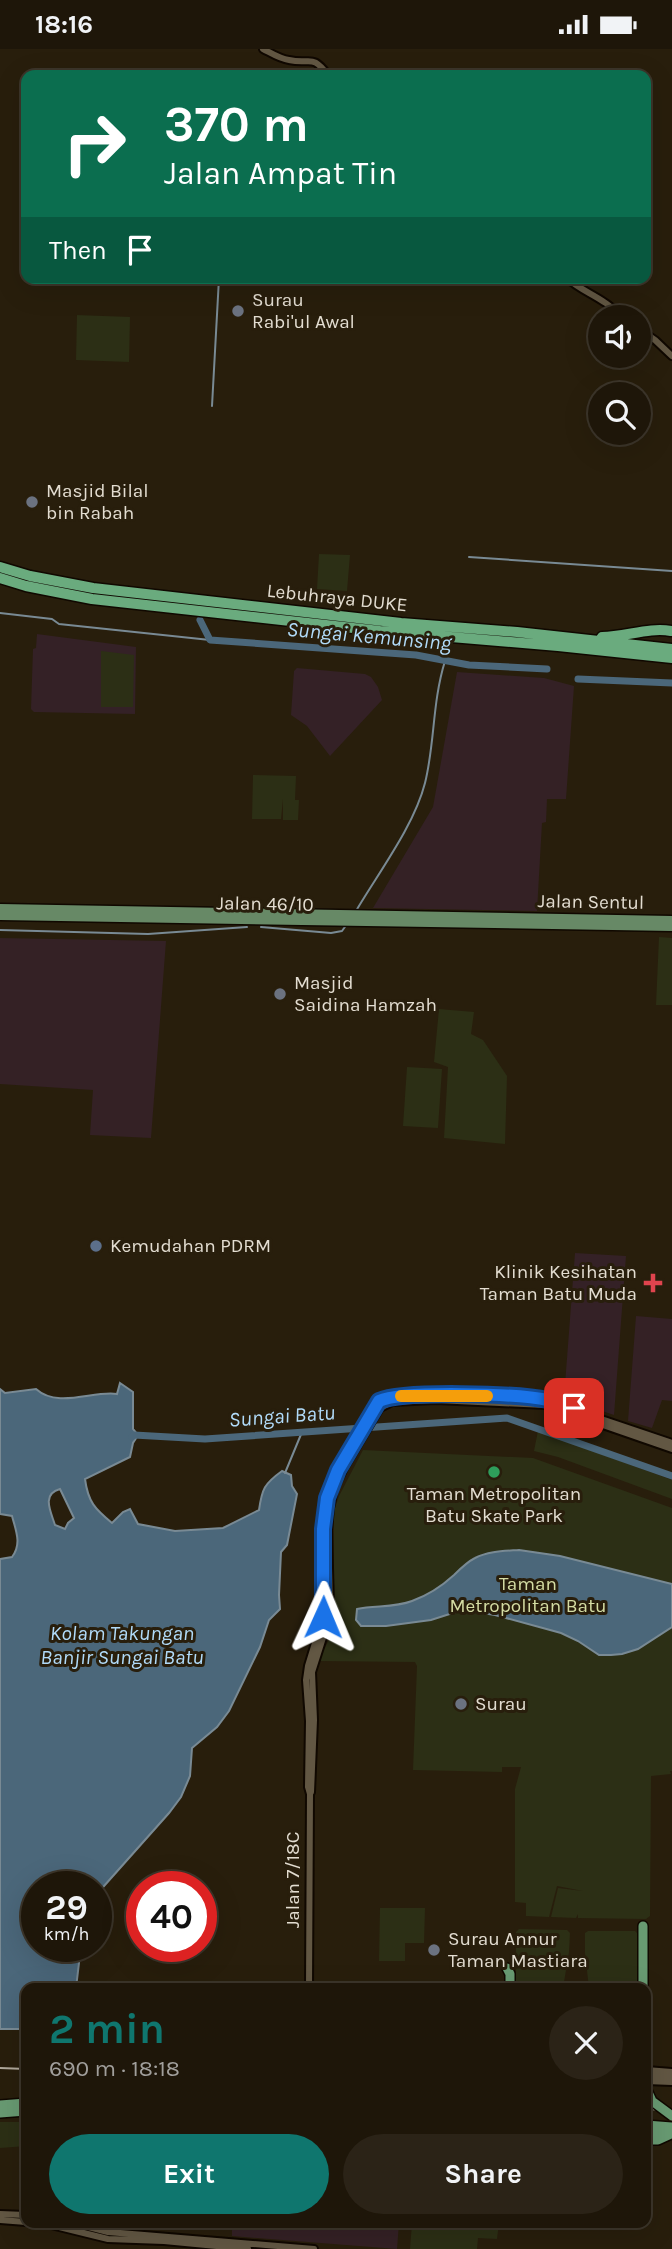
<!DOCTYPE html>
<meta charset="utf-8">
<style>
body{margin:0;font-family:Karla,sans-serif;background:#2b2317;color:#f1f3f6;height:100vh;display:flex;flex-direction:column;font-size:26px;white-space:nowrap}
*{box-sizing:border-box;margin:0}
p{font-size:23px;color:#a19f9c}
.icon{flex:none;width:38px;height:38px;fill:none;stroke:currentColor;stroke-width:2;stroke-linecap:round;stroke-linejoin:round}
.map{position:relative;flex:1;overflow:hidden}
.side{position:absolute;left:21px;top:1934px;width:630px;height:245px;display:flex;flex-direction:column;background:#1e1609;border-radius:14px;box-shadow:0 7px 28px #0002,0 0 0 2px #3c352a}
.side>*{flex:none}
.banner{position:absolute;left:21px;top:21px;width:630px;height:214px;border-radius:14px;box-shadow:0 7px 28px #0002,0 0 0 2px #3c352a;background:#0b6e4f;color:#fff;overflow:hidden}
.fabs{position:absolute;left:588px;top:256px;display:grid;gap:14px}
.fabs a{display:grid;place-items:center;width:63px;height:63px;border-radius:50%;background:#1e1609;box-shadow:0 7px 28px #0002,0 0 0 2px #3c352a;font-size:35px}
.speed{position:absolute;left:21px;top:1822px;display:flex;gap:14px;font-size:35px;font-weight:700;text-align:center}
.speed>*{display:grid;place-content:center;width:91px;height:91px;border-radius:50%;background:#1e1609;box-shadow:0 7px 28px #0002,0 0 0 2px #3c352a;line-height:1}
.speed small{font-size:18px;font-weight:400}
.speed .limit{border:10px solid #d22;background:#fff;color:#111}
.pin{position:absolute;display:grid;place-items:center;width:60px;height:60px;color:#fff;margin:-30px;border-radius:14px;box-shadow:0 4px 10px #0006}
.me{position:absolute;width:77px;margin:-38px;rotate:1deg;stroke-linejoin:round;filter:drop-shadow(0 0 5px #0008)}
.turn{display:flex;align-items:center;gap:24px;height:147px;padding:0 28px;font-size:32px}
.turn .icon{width:91px;height:91px;stroke-width:2.5}
.turn b{display:block;font-size:49px;line-height:60px}
.then{display:flex;align-items:center;height:66px;padding:0 28px;background:#0003;gap:14px;font-size:26px}
.round{display:grid;place-items:center;flex:none;width:74px;height:74px;border-radius:37px;background:#2b2317}
.summary{display:flex;align-items:center;justify-content:space-between;height:119px;padding:0 28px}
h1{font-size:42px;font-weight:700;line-height:52px;color:#0f766e}
.primary-button{display:flex;gap:14px;margin-top:auto;padding:14px 28px}
.primary-button a{flex:1;height:80px;border-radius:42px;background:#0f766e;color:#fff;font-size:28px;font-weight:700;line-height:80px;text-align:center}
.primary-button a+a{background:#2b2317;color:#f1f3f6}
.status{display:flex;justify-content:space-between;align-items:center;height:49px;padding:0 35px;background:#1e1609;direction:ltr}
.status svg{height:19px;fill:currentColor}
.map>svg:first-child{display:block}
.industrial{fill:#342125}
.education{fill:#342126}
.green{fill:#2c2f15}
.water{fill:#4b677a;stroke:#798a94;stroke-width:2;fill-rule:evenodd}
.lines{fill:none;stroke-linecap:round;stroke-linejoin:round}
.stream{stroke:#798a94;stroke-width:2}
.river{stroke:#4b677a;stroke-width:7}
.tertiary-casing{stroke:#100800;stroke-width:10}
.primary-casing{stroke:#100800;stroke-width:11}
.trunk-casing{stroke:#100800;stroke-width:12}
.motorway-casing{stroke:#100800;stroke-width:13}
.tertiary{stroke:#625743;stroke-width:6}
.primary{stroke:#678966;stroke-width:8}
.trunk{stroke:#689a72;stroke-width:9}
.motorway{stroke:#6aab7e;stroke-width:10}
.rail{stroke:#b0a89b;stroke-width:2}
.trunk-bridge-casing{stroke:#100800;stroke-width:12;stroke-linecap:butt}
.trunk-bridge{stroke:#689a72;stroke-width:9}
.route-casing{stroke:#114b97;stroke-width:18}
.route{stroke:#1a73e8;stroke-width:12}
.slow{stroke:#f59e0b;stroke-width:12}
.worship-dot{fill:#6b7280;stroke:#281e0c;stroke-width:2.5}
.service-dot{fill:#5c6f8a;stroke:#281e0c;stroke-width:2.5}
.health-dot{fill:#e0444e;stroke:#281e0c;stroke-width:2.5}
.leisure-dot{fill:#2e9e5b;stroke:#281e0c;stroke-width:2.5}
.labels{text-anchor:middle;dominant-baseline:central;stroke-width:6;stroke-linejoin:round;paint-order:stroke}
.poi-label{font-size:19px;fill:#e3ddd1;stroke:#281e0c;text-anchor:start}
.street-label{font-size:19px;fill:#e3ddd1;stroke:#281e0c}
.park-label{font-size:19px;fill:#d5dda4;stroke:#281e0c}
.water-label{font-size:21px;font-style:italic;fill:#b1dbf9;stroke:#281e0c}
</style>
<div class="status"><b>18:16</b><svg viewBox="0 0 49 12"><path d="M0 12V9h3v3zM5 12V6h3v6zM10 12V3h3v9zM15 12V0h3v12zM26 1h20v11H26zM47 4h2v5h-2z"/></svg></div>
<div class="map">
<svg width="672" height="2200" viewBox="0 0 672 2200">
<rect width="100%" height="100%" fill="#281e0c"/>
<!-- industrial -->
<path class="industrial" d="M 457,623 L 544,629 L 574,637 L 566,750 L 547,750 L 546,773 L 542,774 L 537,862 L 373,859 L 433,758 Z
M 0,889 L 166,892 L 151,1089 L 90,1086 L 93,1041 L 0,1035 Z
M 636,1267 L 672,1270 L 672,1352 L 662,1351 L 652,1379 L 628,1372 Z
M 232,2174 L 399,2174 L 397,2200 L 232,2187 Z"/>
<!-- education -->
<path class="education" d="M 37,585 L 136,598 L 135,665 L 34,663 L 31,660 L 33,600 L 36,599 Z
M 297,619 L 365,625 L 371,628 L 378,638 L 382,651 L 330,707 L 307,677 L 291,666 L 294,622 Z
M 575,1204 L 626,1207 L 614,1366 L 564,1349 Z"/>
<!-- green -->
<path class="green" d="M 77,266 L 130,268 L 129,313 L 76,311 Z
M 319,505 L 350,506 L 347,542 L 317,540 Z
M 101,602 L 134,606 L 133,658 L 101,658 Z
M 253,726 L 296,727 L 295,751 L 299,751 L 298,771 L 283,771 L 283,750 L 281,770 L 252,770 Z
M 659,888 L 672,889 L 672,956 L 656,956 Z
M 439,960 L 474,963 L 471,985 L 483,991 L 507,1027 L 505,1095 L 444,1089 L 448,1018 L 434,1013 Z
M 407,1018 L 442,1020 L 438,1079 L 403,1077 Z
M 538,1382 L 672,1431 L 672,1450 L 558,1408 L 534,1402 Z
M 363,1401 L 533,1409 L 672,1459 L 672,1722 L 670,1722 L 671,1725 L 651,1727 L 650,1867 L 646,1870 L 578,1869 L 578,1865 L 576,1869 L 551,1868 L 558,1839 L 583,1842 L 557,1837 L 549,1868 L 526,1867 L 526,1854 L 515,1853 L 515,1740 L 521,1718 L 502,1718 L 502,1723 L 413,1721 L 417,1617 L 415,1613 L 318,1612 L 331,1587 L 334,1569 L 334,1462 L 339,1447 Z
M 380,1859 L 425,1859 L 424,1894 L 405,1894 L 405,1912 L 379,1912 Z
M 519,1880 L 567,1881 L 570,1884 L 569,1903 L 563,1939 L 516,1939 L 516,1883 Z
M 588,1882 L 635,1882 L 638,1885 L 637,1939 L 589,1939 L 585,1904 L 585,1884 Z
M 0,2073 L 26,2073 L 26,2097 L 0,2099 Z
M 412,2174 L 499,2174 L 497,2190 L 478,2189 L 477,2200 L 410,2200 Z"/>
<!-- water -->
<path class="water" d="M 120,1334 L 133,1343 L 133,1380 L 138,1386 L 133,1394 L 130,1408 L 85,1430 C 88,1453 95,1460 112,1474 L 123,1463 L 130,1460 L 138,1475 L 175,1482 L 223,1479 L 259,1461 C 262,1440 264,1435 282,1422 L 291,1426 L 292,1437 L 297,1445 L 287,1496 L 281,1503 L 279,1546 L 280,1560 L 269,1571 L 260,1598 L 229,1662 L 217,1678 L 192,1699 L 190,1727 L 181,1748 L 169,1764 L 96,1846 L 96,1838 L 37,1838 L 37,1897 L 81,1897 L 76,1939 L 26,1939 L 26,1980 L 0,1980 L 0,1510 L 12,1508 C 22,1495 16,1482 12,1467 L 0,1465 L 0,1340 L 5,1344 L 36,1340 C 58,1360 94,1341 117,1345 ZM 60,1440 L 74,1469 L 68,1474 L 65,1480 L 55,1476 C 51,1463 41,1445 60,1440 Z
M 519,1501 L 560,1507 L 672,1535 L 672,1578 L 638,1600 L 622,1605 L 611,1606 L 599,1606 L 578,1592 L 561,1584 L 495,1566 L 476,1563 L 459,1562 L 431,1571 L 386,1577 L 361,1577 L 356,1571 L 357,1560 C 375,1556 394,1559 412,1552 C 426,1547 442,1537 454,1526 C 461,1519 467,1513 475,1509 C 488,1502 504,1502 519,1501 Z"/>
<g class="lines">
<!-- stream -->
<path class="stream" d="M 212,357 L 219,229
M 469,508 L 672,522
M 0,564 L 52,570 L 59,575 L 210,591
M 356,862 C 379,823 414,777 425,734 C 435,694 432,654 445,612
M 261,878 L 331,884 L 342,882 L 347,875
M 0,881 L 148,885 L 247,878
M 285,1424 L 302,1383"/>
<!-- river -->
<path class="river" d="M 200,571 L 210,591 L 416,606 L 469,616 L 547,620
M 578,630 L 672,634
M 132,1388 L 134,1386 L 205,1390 L 507,1369 L 672,1427"/>
<!-- tertiary casing -->
<g class="tertiary-casing">
<path id="tertiary" d="M 263,0 C 271,4 280,10 289,11 C 312,16 311,4 328,26
M 567,229 C 579,240 591,244 604,253 C 611,257 616,263 623,268
M 639,280 L 655,291 L 672,307
M 311,1743 L 314,1671 L 312,1623 L 327,1576 L 330,1557 L 328,1481 L 330,1459 L 334,1440 L 344,1419 L 380,1359 L 392,1353 L 436,1351 L 545,1356 L 672,1400
M 309,1939 L 310,1745 L 308,1738 L 309,1672 L 306,1631 L 308,1617 L 323,1568 L 325,1458 L 330,1439 L 338,1421 L 375,1355 L 385,1349 L 395,1347 L 436,1346 L 545,1351 L 672,1394
M 646,2021 L 672,2023
M 646,2026 L 672,2028
M 646,2032 L 672,2033
M 0,2165 L 26,2166
M 0,2171 L 26,2173
M 43,2174 L 108,2190 L 164,2192 L 248,2200
M 73,2174 L 108,2183 L 314,2200"/>
</g>
<!-- primary casing -->
<g class="primary-casing">
<path id="primary" d="M 0,859 L 672,871
M 0,867 L 672,878"/>
</g>
<!-- trunk casing -->
<g class="trunk-casing">
<path id="trunk" d="M 507,1919 L 510,1925 L 510,1939
M 643,1939 L 643,1877
M 0,2056 L 26,2054
M 0,2064 L 26,2062
M 646,2076 L 672,2078
M 646,2083 L 672,2085
M 646,2091 L 658,2091 L 669,2086"/>
</g>
<!-- motorway casing -->
<g class="motorway-casing">
<path id="motorway" d="M 0,518 L 30,527 L 93,539 L 401,574 L 517,583 L 672,600
M 0,529 L 26,537 L 92,550 L 380,582 L 558,597 L 672,609
M 602,588 C 625,588 649,578 671,582"/>
</g>
<!-- tertiary -->
<use href="#tertiary" class="tertiary"/>
<!-- primary -->
<use href="#primary" class="primary"/>
<!-- trunk -->
<use href="#trunk" class="trunk"/>
<!-- motorway -->
<use href="#motorway" class="motorway"/>
<!-- rail -->
<path class="rail" d="M 0,2019 L 26,2020
M 646,2060 L 672,2061"/>
<!-- trunk-bridge casing -->
<g class="trunk-bridge-casing">
<path id="trunk-bridge" d="M 646,2039 L 652,2052 L 672,2067"/>
</g>
<!-- trunk-bridge -->
<use href="#trunk-bridge" class="trunk-bridge"/>
</g>
<g class="lines">
<!-- route casing -->
<g class="route-casing">
<path id="route" d="M 323,1568 L 323,1480 L 327,1449 L 338,1421 L 379,1352 C 404,1341 518,1345 548,1351 C 557,1353 565,1357 574,1359"/>
</g>
<!-- route -->
<use href="#route" class="route"/>
<!-- slow -->
<path class="slow" d="M 401,1347 L 487,1347"/>
</g>
<!-- markers -->
<g class="worship-dot">
<circle cx="238" cy="262" r="7"/>
<circle cx="32" cy="453" r="7"/>
<circle cx="280" cy="945" r="7"/>
<circle cx="461" cy="1655" r="7"/>
<circle cx="434" cy="1901" r="7"/>
</g>
<circle class="service-dot" cx="96" cy="1197" r="7"/>
<path class="health-dot" d="M649.5 1223.5h7v7h7v7h-7v7h-7v-7h-7v-7h7z"/>
<circle class="leisure-dot" cx="494" cy="1423" r="7"/>
<g class="labels">
<!-- poi labels -->
<g class="poi-label">
<text x="252" y="251">Surau<tspan x="252" dy="22">Rabi'ul Awal</tspan></text>
<text x="46" y="442">Masjid Bilal<tspan x="46" dy="22">bin Rabah</tspan></text>
<text x="294" y="934">Masjid<tspan x="294" dy="22">Saidina Hamzah</tspan></text>
<text x="110" y="1197">Kemudahan PDRM</text>
<text x="637" y="1223" text-anchor="end">Klinik Kesihatan<tspan x="637" dy="22">Taman Batu Muda</tspan></text>
<text x="494" y="1445" text-anchor="middle">Taman Metropolitan<tspan x="494" dy="22">Batu Skate Park</tspan></text>
<text x="475" y="1655">Surau</text>
<text x="448" y="1890">Surau Annur<tspan x="448" dy="22">Taman Mastiara</tspan></text>
</g>
<!-- street labels -->
<g class="street-label">
<text transform="translate(337 549) rotate(6)">Lebuhraya DUKE</text>
<text transform="translate(591 853) rotate(1)">Jalan Sentul</text>
<text transform="translate(265 855) rotate(1)">Jalan 46/10</text>
<text transform="translate(293 1831) rotate(-90)">Jalan 7/18C</text>
</g>
<!-- park labels -->
<g class="park-label">
<text x="528" y="1535">Taman<tspan x="528" dy="22">Metropolitan Batu</tspan></text>
</g>
<!-- water labels -->
<g class="water-label">
<text transform="translate(369 587) rotate(5)">Sungai Kemunsing</text>
<text transform="translate(282 1367) rotate(-4)">Sungai Batu</text>
<text x="122" y="1584">Kolam Takungan<tspan x="122" dy="24">Banjir Sungai Batu</tspan></text>
</g>
</g>
</svg>
<div class="fabs">
<a><svg class="icon" aria-label="sound" viewBox="0 0 24 24"><path d="M4 9h4l5-4v14l-5-4H4zM17 9q2 3 0 6"/></svg></a>
<a><svg class="icon" aria-label="search" viewBox="0 0 24 24"><circle cx="10" cy="10" r="6"/><path d="M15 15l6 6"/></svg></a>
</div>
<div class="speed"><div>29<small>km/h</small></div><div class="limit">40</div></div>
<div class="pin" style="left:574px;top:1359px;background:#d93025"><svg class="icon" aria-label="arrive" viewBox="0 0 24 24"><path d="M6 21V4h12l-3 4 3 4H6"/></svg></div>
<svg class="me" style="left:323px;top:1568px" viewBox="-20 -20 40 40"><path d="M0-17L14 15 0 8-14 15z" fill="#1a73e8" stroke="#fff" stroke-width="4"/></svg>
<div class="banner">
<div class="turn"><svg class="icon" aria-label="right" viewBox="0 0 24 24"><path d="M7 20v-9h11M14 6l5 5-5 5"/></svg><div><b>370 m</b>Jalan Ampat Tin</div></div>
<div class="then">Then<svg class="icon" aria-label="arrive" viewBox="0 0 24 24"><path d="M6 21V4h12l-3 4 3 4H6"/></svg></div>
</div>
<section class="side">
<div class="summary"><div><h1>2 min</h1><p>690 m · 18:18</p></div><a class="round"><svg class="icon" aria-label="close" viewBox="0 0 24 24"><path d="M6 6l12 12M18 6L6 18"/></svg></a></div>
<div class="primary-button"><a>Exit</a><a>Share</a></div>
</section>
</div>
